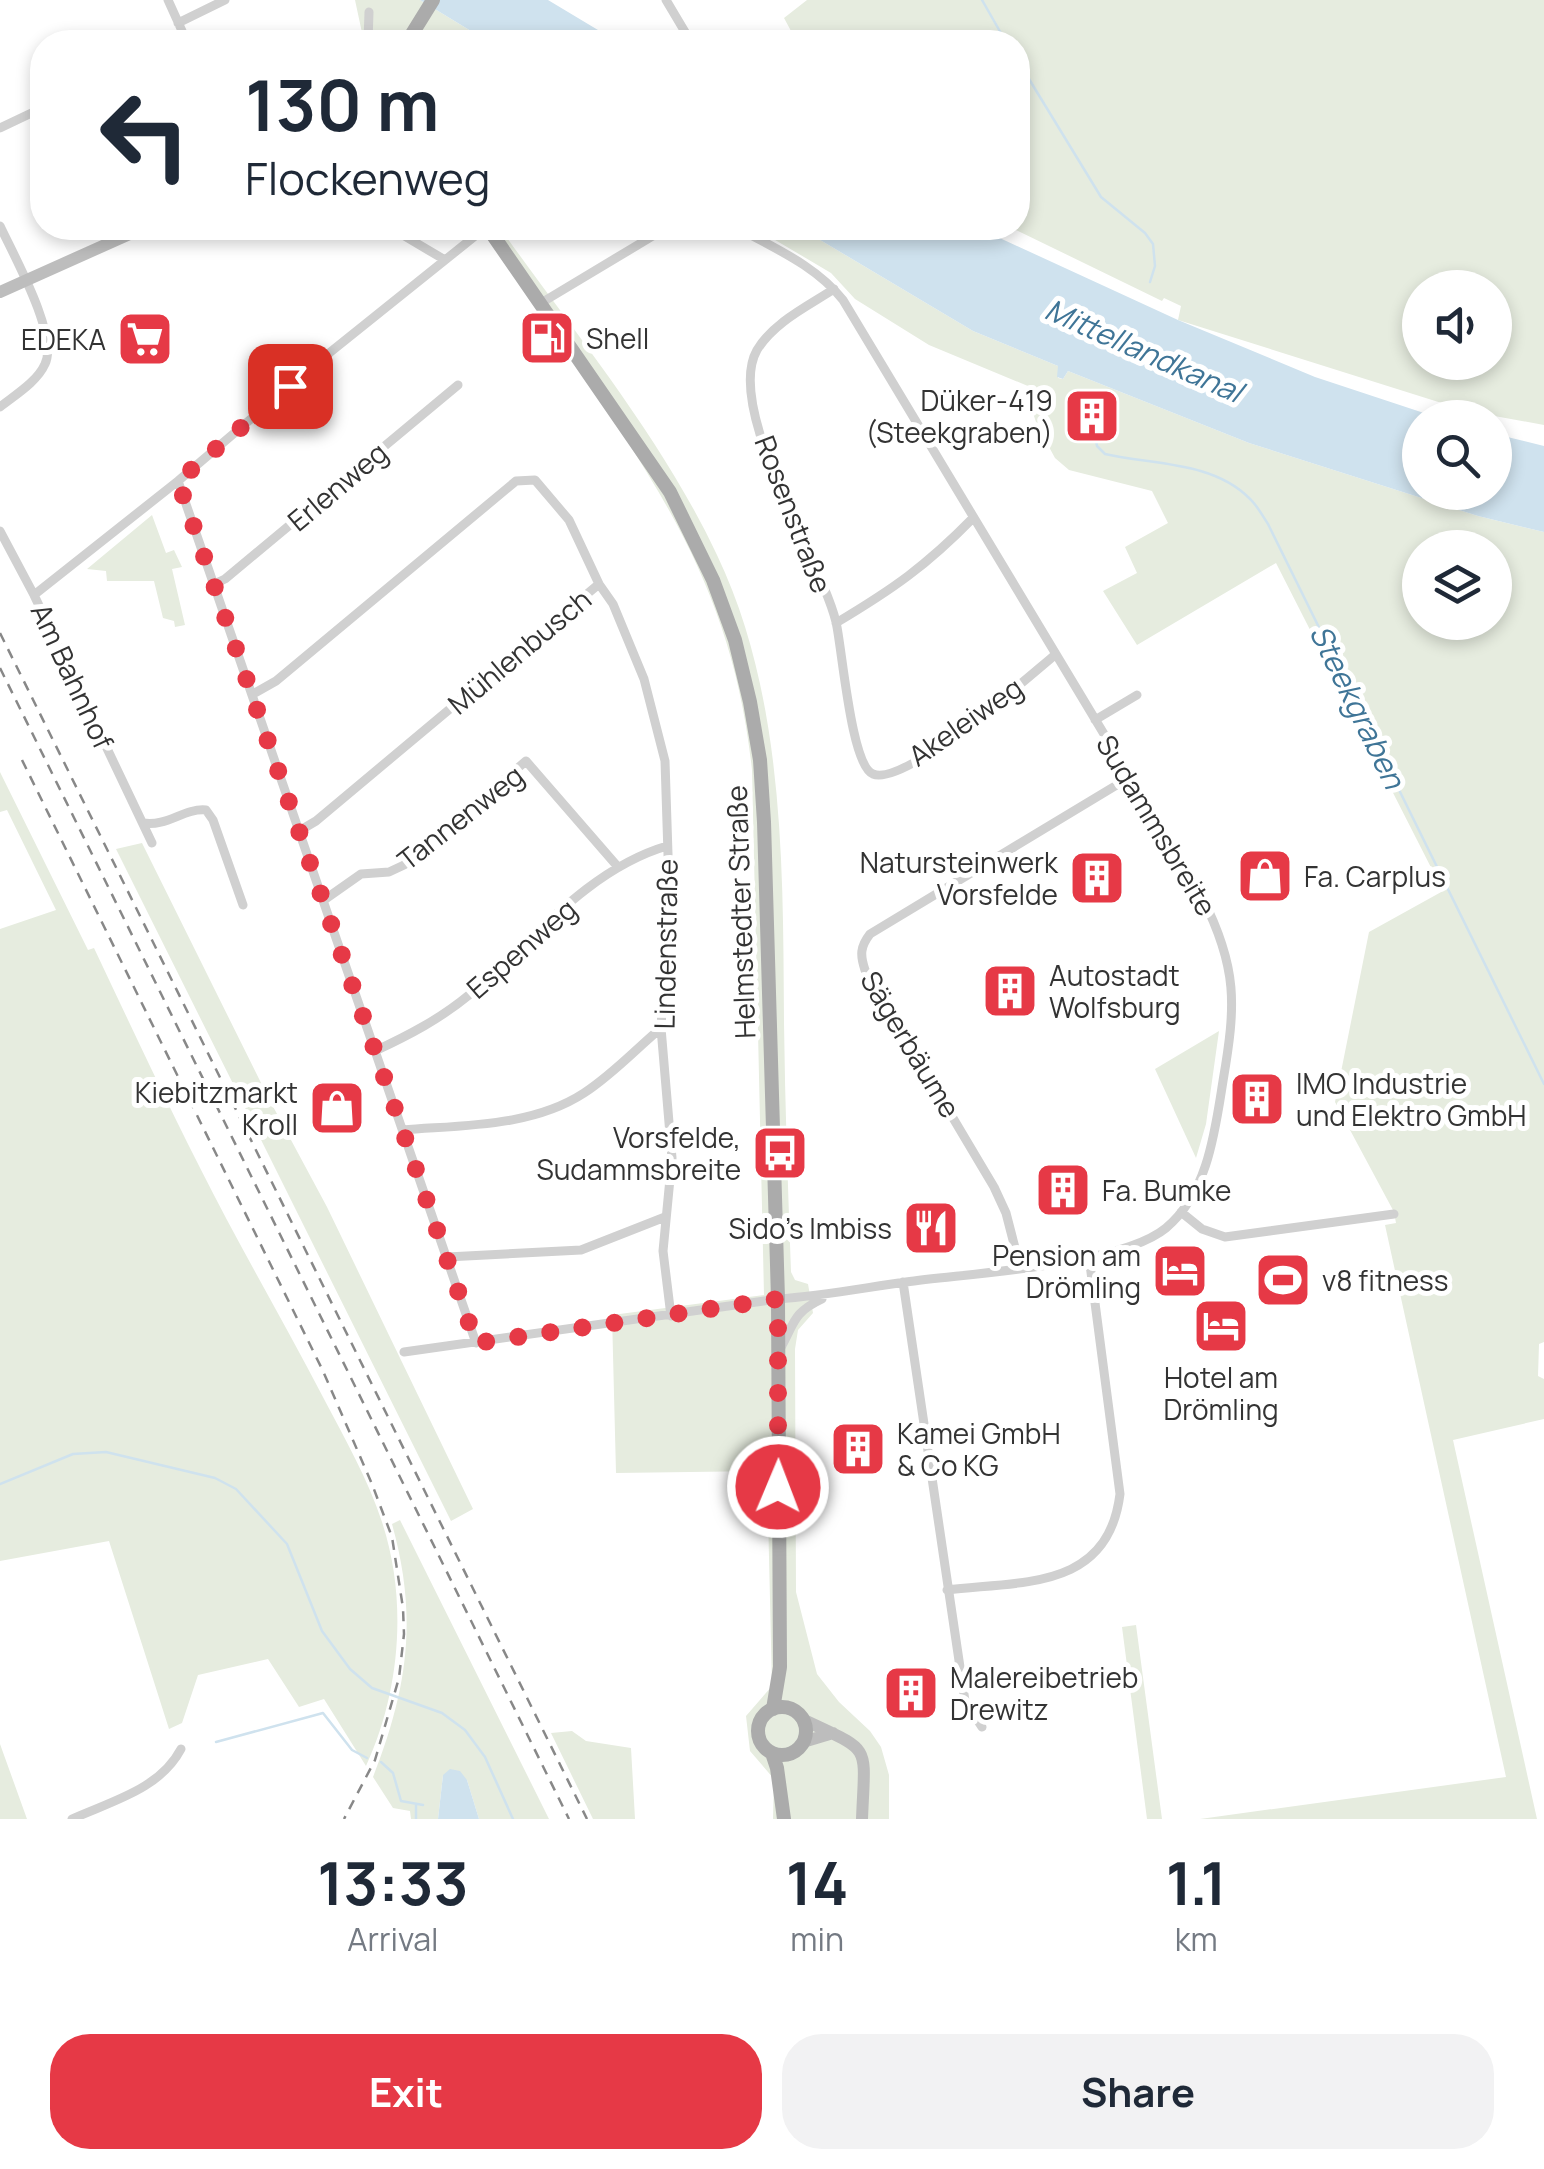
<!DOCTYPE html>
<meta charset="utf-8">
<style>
body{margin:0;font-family:Manrope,sans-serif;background:#f2f2f3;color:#1f2937;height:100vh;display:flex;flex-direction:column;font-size:38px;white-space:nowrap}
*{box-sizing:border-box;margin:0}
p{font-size:32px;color:#747a83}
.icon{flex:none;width:55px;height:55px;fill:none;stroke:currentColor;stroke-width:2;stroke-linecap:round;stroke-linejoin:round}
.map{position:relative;height:1819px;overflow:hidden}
.sheet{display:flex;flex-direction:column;background:#fff;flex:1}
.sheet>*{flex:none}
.banner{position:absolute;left:30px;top:30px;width:1000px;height:210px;border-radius:40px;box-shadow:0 5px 15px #0003;background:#fff;color:#1f2937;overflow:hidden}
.controls{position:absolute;left:1402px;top:270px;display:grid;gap:20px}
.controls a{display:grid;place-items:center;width:110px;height:110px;border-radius:50%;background:#fff;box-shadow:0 5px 15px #0003;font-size:50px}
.pin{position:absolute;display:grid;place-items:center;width:85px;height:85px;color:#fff;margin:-42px;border-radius:20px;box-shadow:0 5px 15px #0006}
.me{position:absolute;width:110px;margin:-55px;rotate:1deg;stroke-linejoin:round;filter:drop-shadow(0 0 8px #0008)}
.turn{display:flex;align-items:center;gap:35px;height:210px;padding:0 50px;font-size:45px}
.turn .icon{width:130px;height:130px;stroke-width:2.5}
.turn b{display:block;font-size:70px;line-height:85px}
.eta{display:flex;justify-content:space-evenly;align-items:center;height:170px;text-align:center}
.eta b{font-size:60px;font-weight:700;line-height:70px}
.action{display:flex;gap:20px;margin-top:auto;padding:20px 50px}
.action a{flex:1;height:115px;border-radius:40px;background:#e63946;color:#fff;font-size:40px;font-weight:700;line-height:115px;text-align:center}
.action a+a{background:#f2f2f3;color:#1f2937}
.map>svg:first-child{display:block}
.green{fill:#e6ecdf;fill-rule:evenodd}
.water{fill:#cfe2ee}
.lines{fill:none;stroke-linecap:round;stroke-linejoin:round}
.stream{stroke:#cfe2ee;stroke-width:2.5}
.minor{stroke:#d0d0d0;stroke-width:9}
.secondary{stroke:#bdbdbd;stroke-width:12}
.primary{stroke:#ababab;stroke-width:14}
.rail{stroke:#888;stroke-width:2.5;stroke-dasharray:10 8;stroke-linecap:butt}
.route{stroke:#e63946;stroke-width:18;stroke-dasharray:0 32.4}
.labels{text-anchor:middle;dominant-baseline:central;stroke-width:10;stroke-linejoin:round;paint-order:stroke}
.poi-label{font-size:28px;fill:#333;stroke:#fff;text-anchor:start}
.street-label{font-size:28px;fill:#333;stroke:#fff}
.water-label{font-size:30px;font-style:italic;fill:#3f7597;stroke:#fff}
</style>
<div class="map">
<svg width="1544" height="1819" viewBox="0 0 1544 1819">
<rect width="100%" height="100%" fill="#fff"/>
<!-- green -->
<path class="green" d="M 355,0 L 420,0 L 489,42 L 364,42 Z
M 807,0 L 1544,0 L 1544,425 L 1467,411 L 1178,320 L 1181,306 L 1164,298 L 1162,301 L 1012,228 L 1018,228 L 1018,42 L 797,42 L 784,18 ZM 1420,288 L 1495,288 L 1495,362 L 1420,362 Z
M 479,228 L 500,228 C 574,332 662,438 717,555 C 785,697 783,869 784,1023 C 785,1106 788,1189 791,1272 L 795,1280 L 808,1284 L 813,1313 L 798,1330 L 795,1349 L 796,1592 L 817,1674 L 839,1702 L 870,1731 L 881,1747 L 889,1775 L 889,1819 L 773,1819 L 774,1779 L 750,1751 L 746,1716 L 772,1686 L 767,1471 L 616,1473 L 612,1315 L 764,1295 L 752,770 C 734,599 666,495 571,358 C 541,315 513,268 479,228 Z
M 755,228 L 800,228 L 973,331 L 1058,366 L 1058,378 L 1063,379 L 1068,371 L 1249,443 L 1478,516 L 1544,532 L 1544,1342 L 1539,1344 L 1538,1376 L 1544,1379 L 1544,1419 L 1453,1440 L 1537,1819 L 1200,1819 L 1506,1777 L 1385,1225 L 1396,1223 L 1394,1212 L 1335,1102 L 1369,932 L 1443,891 L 1276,563 L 1137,645 L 1103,591 L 1137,573 L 1125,547 L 1168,523 L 1152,491 L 1069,470 L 1055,458 L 1037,425 L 1031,407 L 1035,389 L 929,345 L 855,299 L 831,273 ZM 1420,548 L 1495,548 L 1495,622 L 1420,622 Z
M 152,515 L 166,553 L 174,550 L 182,567 L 172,569 L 185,625 L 175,627 L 174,621 L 163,618 L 154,581 L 107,581 L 106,571 L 87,569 Z
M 0,772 L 88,950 L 94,948 C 137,1039 180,1131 227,1220 C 259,1280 293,1339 324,1399 C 345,1439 368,1479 382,1522 C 408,1601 400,1692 366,1766 L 324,1699 L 299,1707 L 268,1659 L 198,1675 L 182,1723 L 169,1729 L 109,1541 L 0,1561 L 0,929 L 56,910 L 7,810 L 0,812 Z
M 142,843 L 269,1099 L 327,1207 L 473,1509 L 451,1521 L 116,849 Z
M 1219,1031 L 1206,1124 L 1196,1158 L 1155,1069 Z
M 400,1520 L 549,1819 L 479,1819 L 467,1780 L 443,1775 L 438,1819 L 411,1819 L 410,1811 L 393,1808 L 373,1777 C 408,1688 418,1617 392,1524 Z
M 1136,1625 L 1162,1819 L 1147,1819 L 1122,1627 Z
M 572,1731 L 586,1741 L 631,1748 L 635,1819 L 593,1819 L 551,1733 Z
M 0,1744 L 27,1819 L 0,1819 Z"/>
<!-- water -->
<path class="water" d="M 420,0 L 548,0 L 618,42 L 489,42 Z
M 800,228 L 978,228 L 1178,320 L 1315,377 L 1436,417 L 1420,418 L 1420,492 L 1495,492 L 1495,434 L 1544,446 L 1544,532 L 1478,516 L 1249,443 L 1068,371 L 1063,379 L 1057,377 L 1058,366 L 973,331 Z
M 450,1769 L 460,1771 L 467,1780 L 479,1819 L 438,1819 L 443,1775 Z"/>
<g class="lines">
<!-- stream -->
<path class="stream" d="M 982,0 L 1006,42
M 1018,61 L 1101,197 L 1145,233 L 1153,244 L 1155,266 L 1150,282
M 1093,423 L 1097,446 L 1105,454 C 1152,465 1212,461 1249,498 C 1257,505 1262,515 1268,524 L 1544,1084
M 0,1484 L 73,1454 L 106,1452 L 215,1478 L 236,1489 L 287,1544 L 322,1631 L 350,1669 L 372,1688 L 442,1713 L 465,1730 L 485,1757 L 513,1819
M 216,1742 L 323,1713 L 352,1750 L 367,1758
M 381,1762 L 393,1773 L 401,1801 L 423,1805
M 416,1819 L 416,1805"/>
<!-- minor -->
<path class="minor" d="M 168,0 L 187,42
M 666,0 L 691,42
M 178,23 L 225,0
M 368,42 L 369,12
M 0,128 L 42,108
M 0,226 C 13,254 59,336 45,364 C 37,382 15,395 0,407
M 391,228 L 445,260
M 834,289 C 808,306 774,322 757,350 C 724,408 821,560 836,622 C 842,647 851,766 873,774 C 905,787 1028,677 1055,655
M 541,303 L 666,228
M 178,481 L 476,1343
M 0,531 L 34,595 L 152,843
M 214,584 L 225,579 L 458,385
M 34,595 L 178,481 L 318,362 L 485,228
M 836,623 C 893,589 926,566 973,518
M 253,694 L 276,681 L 516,481 L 535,480 L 569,520 L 599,584 L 613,604 L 644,679 L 665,761 L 669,885 L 661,1028 L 672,1158 L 663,1251 L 671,1316
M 1095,720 L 1137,695
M 143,823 C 167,827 184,808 206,810 L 213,820 L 243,905
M 299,831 L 316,821 L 599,584
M 324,900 L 361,874 L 389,872 L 404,865 L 526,761 L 618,867
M 375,1051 C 409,1035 440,1019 469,995 C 530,943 588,869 667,846
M 403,1130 C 463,1125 532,1127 584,1093 C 612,1075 636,1049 661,1028
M 1181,1212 L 1202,1229 L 1225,1237 L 1394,1214
M 447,1257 L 581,1250 L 665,1217
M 1020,1267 L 1006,1213 L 994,1187 L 865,970 C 860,955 860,947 870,934 L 1130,777
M 903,1282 L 965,1701 L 982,1727
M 780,1349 C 795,1323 792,1313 822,1299
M 404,1352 L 778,1299 C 821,1296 863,1288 906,1282 C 969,1273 1120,1266 1166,1228 C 1208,1193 1215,1131 1223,1081 C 1236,1005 1238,968 1202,897 L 843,300 C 816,266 776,249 738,228
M 947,1590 C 1023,1581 1108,1590 1120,1494 L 1089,1257
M 72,1819 C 112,1801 160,1789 181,1749"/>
<!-- secondary -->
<path class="secondary" d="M 0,292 L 143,228
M 802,1719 C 873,1753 865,1741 862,1819
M 803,1742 L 833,1733"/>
<!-- primary -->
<path class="primary" d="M 407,42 L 433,0
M 488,228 L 670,492 L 713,580 L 735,640 L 750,702 L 760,760 L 764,822 L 778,1299 L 780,1667 L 773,1709
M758 1731a24 24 0 1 1 48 0a24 24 0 1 1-48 0Z
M 772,1753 L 777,1768 L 784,1819"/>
<!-- rail -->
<path class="rail" d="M 0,633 L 587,1819
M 0,668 L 569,1819
M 22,760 L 323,1371 L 372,1484 L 392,1537 L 403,1608 L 404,1634 L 399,1678 L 375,1760 L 344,1819"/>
</g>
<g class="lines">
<!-- route -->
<path class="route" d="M 290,386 L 178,481 L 476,1343 L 778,1299 L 778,1487"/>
</g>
<!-- icons -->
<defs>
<g id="fuel-square" transform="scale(2.875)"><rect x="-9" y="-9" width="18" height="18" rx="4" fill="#e63946" stroke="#fff"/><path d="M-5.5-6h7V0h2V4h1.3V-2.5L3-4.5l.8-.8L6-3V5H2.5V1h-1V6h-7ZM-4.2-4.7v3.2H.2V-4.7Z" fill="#fff"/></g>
<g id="supermarket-square" transform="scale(2.875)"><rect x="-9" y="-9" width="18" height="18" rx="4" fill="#e63946" stroke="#fff"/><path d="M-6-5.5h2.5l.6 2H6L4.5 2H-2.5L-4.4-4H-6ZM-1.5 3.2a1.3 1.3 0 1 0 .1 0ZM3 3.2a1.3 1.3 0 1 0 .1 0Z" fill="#fff"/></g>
<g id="building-square" transform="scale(2.875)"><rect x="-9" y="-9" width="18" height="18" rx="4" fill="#e63946" stroke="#fff"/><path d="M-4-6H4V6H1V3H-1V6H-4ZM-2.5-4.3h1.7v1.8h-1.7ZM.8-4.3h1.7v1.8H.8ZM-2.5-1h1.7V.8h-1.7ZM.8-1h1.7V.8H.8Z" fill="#fff"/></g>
<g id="shop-square" transform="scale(2.875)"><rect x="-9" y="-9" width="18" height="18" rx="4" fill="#e63946" stroke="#fff"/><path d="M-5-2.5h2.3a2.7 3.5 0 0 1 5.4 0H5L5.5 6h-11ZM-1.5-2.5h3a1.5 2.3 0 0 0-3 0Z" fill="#fff"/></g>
<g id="bus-square" transform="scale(2.875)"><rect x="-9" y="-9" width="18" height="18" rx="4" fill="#e63946" stroke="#fff"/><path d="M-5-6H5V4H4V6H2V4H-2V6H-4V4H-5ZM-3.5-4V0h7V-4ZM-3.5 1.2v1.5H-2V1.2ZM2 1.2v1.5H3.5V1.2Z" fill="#fff"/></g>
<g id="restaurant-square" transform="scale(2.875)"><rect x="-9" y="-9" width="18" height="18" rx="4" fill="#e63946" stroke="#fff"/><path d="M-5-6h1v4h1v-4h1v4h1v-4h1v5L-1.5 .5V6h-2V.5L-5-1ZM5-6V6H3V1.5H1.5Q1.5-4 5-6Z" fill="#fff"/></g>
<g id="hotel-square" transform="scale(2.875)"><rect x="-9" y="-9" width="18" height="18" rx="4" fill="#e63946" stroke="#fff"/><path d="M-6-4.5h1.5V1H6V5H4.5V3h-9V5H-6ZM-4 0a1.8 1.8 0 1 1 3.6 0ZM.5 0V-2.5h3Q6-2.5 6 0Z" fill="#fff"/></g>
<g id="stadium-square" transform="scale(2.875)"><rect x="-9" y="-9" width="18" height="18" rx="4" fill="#e63946" stroke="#fff"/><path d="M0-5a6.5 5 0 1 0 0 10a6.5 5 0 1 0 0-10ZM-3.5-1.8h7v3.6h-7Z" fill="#fff"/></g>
</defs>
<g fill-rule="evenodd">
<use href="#fuel-square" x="547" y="338"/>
<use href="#supermarket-square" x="145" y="339"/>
<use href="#building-square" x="1092" y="416"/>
<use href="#shop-square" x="1265" y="876"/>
<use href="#building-square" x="1097" y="878"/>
<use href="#building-square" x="1010" y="991"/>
<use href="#building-square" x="1257" y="1099"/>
<use href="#shop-square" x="337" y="1108"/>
<use href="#bus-square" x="780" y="1153"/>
<use href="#building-square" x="1063" y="1190"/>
<use href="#restaurant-square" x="931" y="1228"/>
<use href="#hotel-square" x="1180" y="1271"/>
<use href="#stadium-square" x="1283" y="1280"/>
<use href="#hotel-square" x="1221" y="1326"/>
<use href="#building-square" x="858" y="1449"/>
<use href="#building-square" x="911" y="1693"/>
</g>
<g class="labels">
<!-- poi labels -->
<g class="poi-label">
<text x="586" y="338">Shell</text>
<text x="106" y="339" text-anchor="end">EDEKA</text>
<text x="1053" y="400" text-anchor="end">Düker-419<tspan x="1053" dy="32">(Steekgraben)</tspan></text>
<text x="1058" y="862" text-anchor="end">Natursteinwerk<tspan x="1058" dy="32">Vorsfelde</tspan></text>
<text x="1304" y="876">Fa. Carplus</text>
<text x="1049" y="975">Autostadt<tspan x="1049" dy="32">Wolfsburg</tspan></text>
<text x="1296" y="1083">IMO Industrie<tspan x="1296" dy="32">und Elektro GmbH</tspan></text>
<text x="298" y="1092" text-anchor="end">Kiebitzmarkt<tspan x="298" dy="32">Kroll</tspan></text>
<text x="741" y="1137" text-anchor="end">Vorsfelde,<tspan x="741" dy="32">Sudammsbreite</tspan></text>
<text x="1102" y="1190">Fa. Bumke</text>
<text x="892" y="1228" text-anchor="end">Sido's Imbiss</text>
<text x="1141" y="1255" text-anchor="end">Pension am<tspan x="1141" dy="32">Drömling</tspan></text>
<text x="1322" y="1280">v8 fitness</text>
<text x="1221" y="1377" text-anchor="middle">Hotel am<tspan x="1221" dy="32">Drömling</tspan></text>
<text x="897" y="1433">Kamei GmbH<tspan x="897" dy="32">&amp; Co KG</tspan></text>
<text x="950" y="1677">Malereibetrieb<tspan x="950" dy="32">Drewitz</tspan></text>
</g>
<!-- street labels -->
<g class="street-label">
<text transform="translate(337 486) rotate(-40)">Erlenweg</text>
<text transform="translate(794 514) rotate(69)">Rosenstraße</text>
<text transform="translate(519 651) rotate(-40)">Mühlenbusch</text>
<text transform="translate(73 676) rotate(65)">Am Bahnhof</text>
<text transform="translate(965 721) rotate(-35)">Akeleiweg</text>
<text transform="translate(460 817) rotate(-38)">Tannenweg</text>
<text transform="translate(1157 825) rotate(59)">Sudammsbreite</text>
<text transform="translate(740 912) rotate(-92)">Helmstedter Straße</text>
<text transform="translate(665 944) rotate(-89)">Lindenstraße</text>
<text transform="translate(521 948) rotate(-41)">Espenweg</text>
<text transform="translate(911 1044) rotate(59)">Sägerbäume</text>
</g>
<!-- water labels -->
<g class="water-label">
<text transform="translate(1144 350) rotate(24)">Mittellandkanal</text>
<text transform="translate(1358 706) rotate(64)">Steekgraben</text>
</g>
</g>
</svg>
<div class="controls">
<a><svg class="icon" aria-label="sound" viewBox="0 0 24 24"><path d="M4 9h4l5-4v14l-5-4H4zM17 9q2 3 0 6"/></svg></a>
<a><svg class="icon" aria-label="search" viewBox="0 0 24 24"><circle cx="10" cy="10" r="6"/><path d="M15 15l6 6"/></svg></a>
<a><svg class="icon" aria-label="layers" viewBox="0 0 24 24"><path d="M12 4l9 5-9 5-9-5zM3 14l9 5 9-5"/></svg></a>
</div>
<div class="pin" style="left:290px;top:386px;background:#d93025"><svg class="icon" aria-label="arrive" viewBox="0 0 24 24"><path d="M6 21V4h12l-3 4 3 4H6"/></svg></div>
<svg class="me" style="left:778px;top:1487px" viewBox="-20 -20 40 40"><circle r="17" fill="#e63946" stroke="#fff" stroke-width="3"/><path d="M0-11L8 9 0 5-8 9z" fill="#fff"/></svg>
<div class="banner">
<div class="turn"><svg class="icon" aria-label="left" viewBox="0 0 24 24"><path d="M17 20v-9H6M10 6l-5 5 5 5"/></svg><div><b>130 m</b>Flockenweg</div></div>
</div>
</div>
<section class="sheet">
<div class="eta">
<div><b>13:33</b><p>Arrival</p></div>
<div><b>14</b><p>min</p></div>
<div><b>1.1</b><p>km</p></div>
</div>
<div class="action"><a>Exit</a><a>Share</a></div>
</section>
